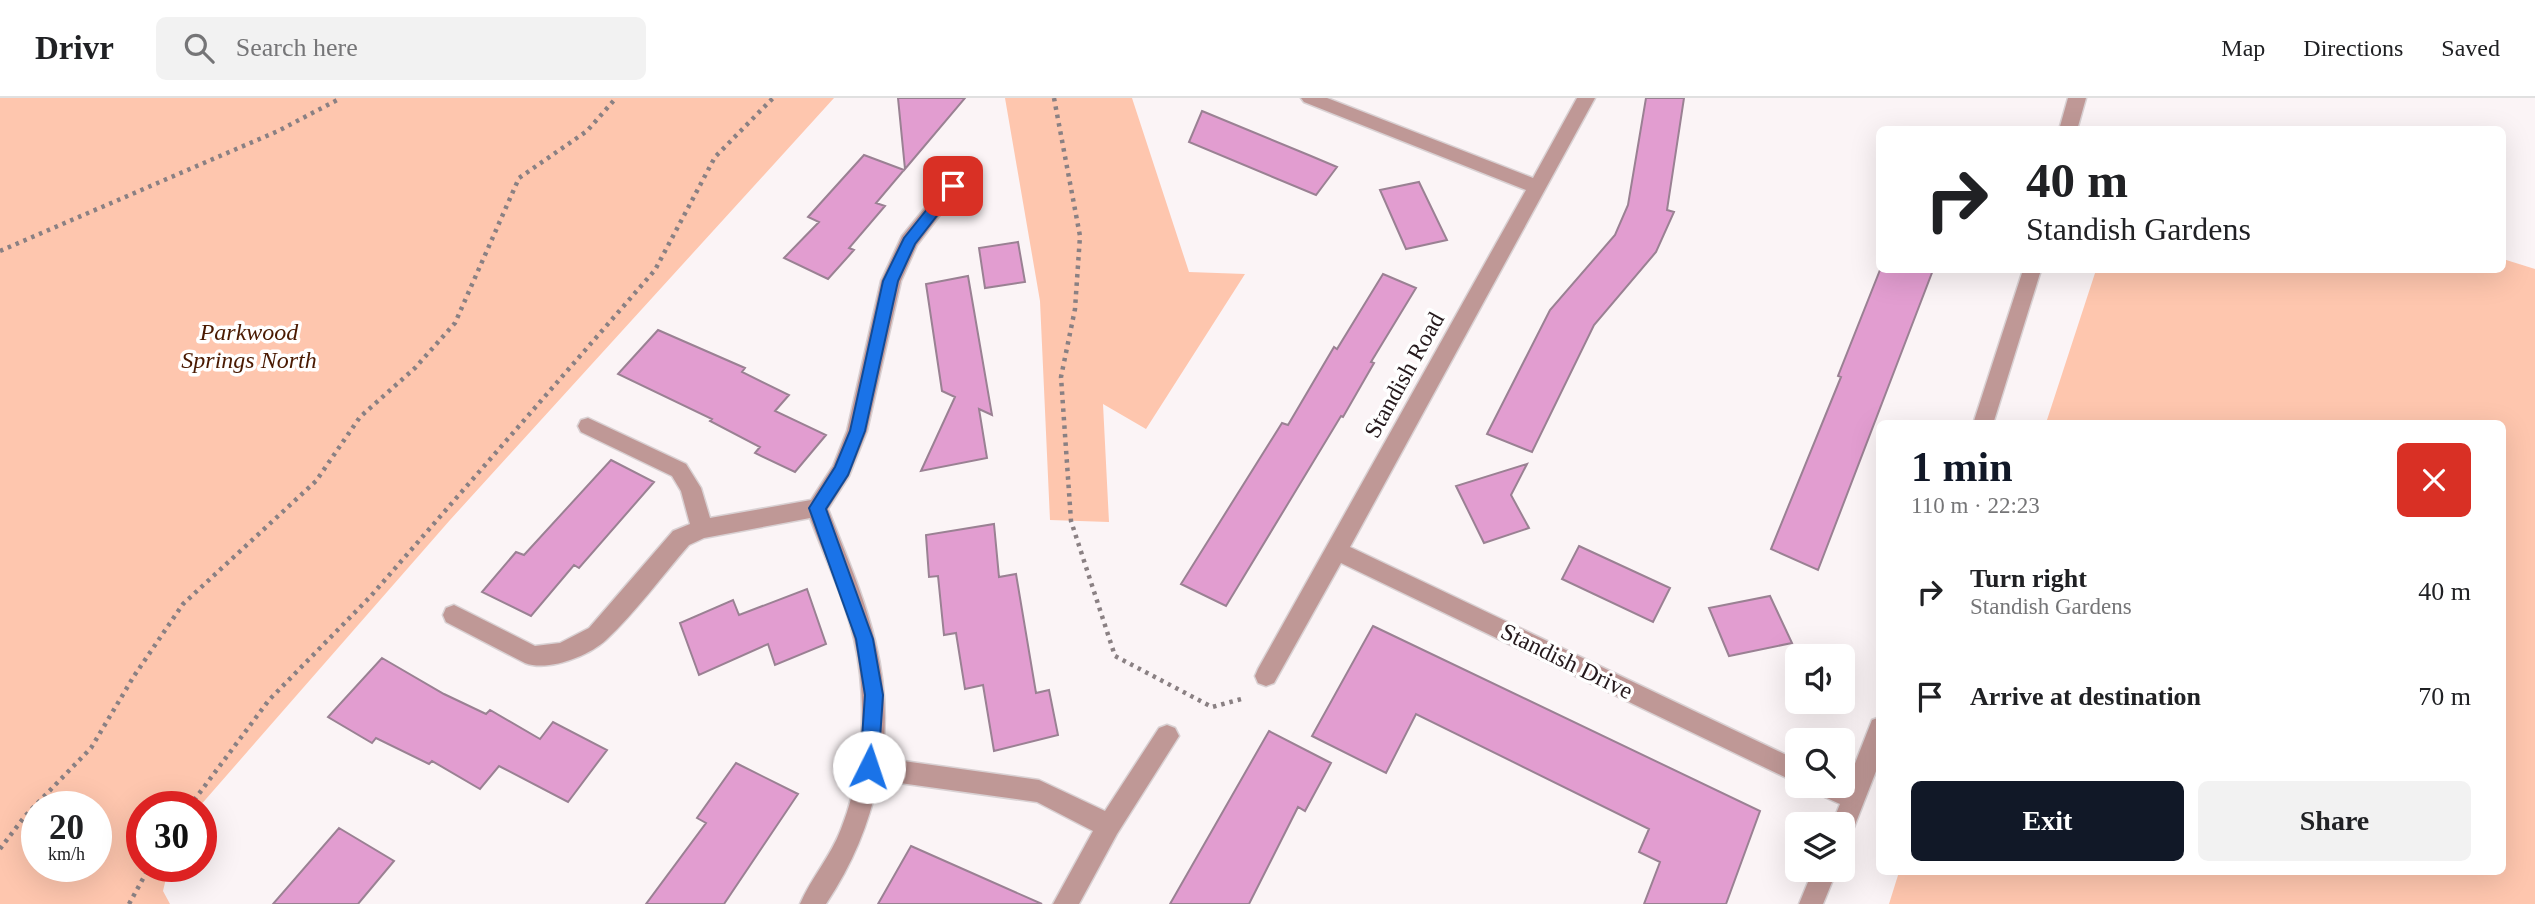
<!DOCTYPE html>
<meta charset="utf-8">
<style>
body{margin:0;font-family:"Times New Roman",serif;background:#f2f2f2;color:#202124;height:100vh;display:flex;flex-direction:column;font-size:26px;white-space:nowrap}
*{box-sizing:border-box;margin:0}
p{font-size:23px;color:#757577}
.icon{flex:none;width:38px;height:38px;fill:none;stroke:currentColor;stroke-width:2;stroke-linecap:round;stroke-linejoin:round}
.map{position:relative;flex:1;overflow:hidden}
.panel{position:absolute;left:1876px;top:322px;width:630px;height:455px;display:flex;flex-direction:column;background:#fff;border-radius:10px;box-shadow:0 7px 28px #0002}
.panel>*{flex:none}
.banner{position:absolute;left:1876px;top:28px;width:630px;height:147px;border-radius:10px;box-shadow:0 7px 28px #0002;background:#fff;color:#202124;overflow:hidden}
.controls{position:absolute;left:1785px;top:546px;display:grid;gap:14px}
.controls a{display:grid;place-items:center;width:70px;height:70px;border-radius:10px;background:#fff;box-shadow:0 7px 28px #0002;font-size:35px}
.speed{position:absolute;left:21px;top:693px;display:flex;gap:14px;font-size:35px;font-weight:700;text-align:center}
.speed>*{display:grid;place-content:center;width:91px;height:91px;border-radius:50%;background:#fff;box-shadow:0 7px 28px #0002;line-height:1}
.speed small{font-size:18px;font-weight:400}
.speed .limit{border:10px solid #d22;background:#fff;color:#111}
.pin{position:absolute;display:grid;place-items:center;width:60px;height:60px;color:#fff;margin:-30px;border-radius:14px;box-shadow:0 4px 10px #0006}
.me{position:absolute;width:77px;margin:-38px;rotate:4deg;stroke-linejoin:round;filter:drop-shadow(0 0 5px #0008)}
.turn{display:flex;align-items:center;gap:24px;height:147px;padding:0 35px;font-size:32px}
.turn .icon{width:91px;height:91px;stroke-width:2.5}
.turn b{display:block;font-size:49px;line-height:60px}
.round{display:grid;place-items:center;flex:none;width:74px;height:74px;border-radius:10px;background:#f2f2f2}
.summary{display:flex;align-items:center;justify-content:space-between;height:119px;padding:0 35px}
h1{font-size:42px;font-weight:700;line-height:52px;color:#111827}
.cta{display:flex;gap:14px;margin-top:auto;padding:14px 35px}
.cta a{flex:1;height:80px;border-radius:10px;background:#111827;color:#fff;font-size:28px;font-weight:700;line-height:80px;text-align:center}
.cta a+a{background:#f2f2f2;color:#202124}
ul{padding:0;list-style:none}
li{display:flex;align-items:center;gap:21px;height:105px;padding:0 35px}
li div{flex:1}
li b{display:block;font-size:26px}
li em{font-style:normal}
header{display:flex;align-items:center;gap:42px;box-sizing:border-box;height:98px;padding:0 35px;background:#fff;border-bottom:2px solid #e0e0e0}
header strong{font-size:33px}
nav{display:flex;gap:38px;margin-inline-start:auto;font-size:24px}
.search{width:490px;height:63px;background:#f2f2f2;display:flex;align-items:center;gap:18px;box-sizing:border-box;padding:0 24px;border-radius:10px;color:#757577;font-size:26px}
.map>svg:first-child{display:block}
.green{fill:#fec6ae;fill-rule:evenodd}
.building{fill:#e29dd0;stroke:#9a8193;stroke-width:2}
.lines{fill:none;stroke-linecap:round;stroke-linejoin:round}
.minor-casing{stroke:#d9d1d3;stroke-width:3}
.path{stroke:#8a8083;stroke-width:4.5;stroke-dasharray:3.5 5;stroke-linecap:butt}
.minor{fill:#bf9896;fill-rule:evenodd}
.route{fill:#1a73e8;stroke:#114b97;stroke-width:2}
.labels{text-anchor:middle;dominant-baseline:central;stroke-width:7;stroke-linejoin:round;paint-order:stroke}
.park-label{font-size:24px;font-style:italic;fill:#4a1a02;stroke:#fff}
.street-label{font-size:24px;fill:#25191c;stroke:#fff}
</style>
<header>
<strong>Drivr</strong>
<div class="search"><svg class="icon" aria-label="search" viewBox="0 0 24 24"><circle cx="10" cy="10" r="6"/><path d="M15 15l6 6"/></svg>Search here</div>
<nav><a>Map</a><a>Directions</a><a>Saved</a></nav>
</header>
<div class="map">
<svg width="2535" height="806" viewBox="0 0 2535 806">
<rect width="100%" height="100%" fill="#fbf4f6"/>
<!-- green -->
<path class="green" d="M 0,0 L 834,0 L 450,422 L 199,709 L 142,709 L 142,768 L 169,768 L 163,793 L 170,806 L 0,806 ZM 37,709 L 96,709 L 96,768 L 37,768 Z
M 1005,0 L 1132,0 L 1189,174 L 1245,176 L 1146,331 L 1103,306 L 1109,424 L 1050,422 L 1040,203 Z
M 2503,161 L 2535,171 L 2535,806 L 1889,806 L 1899,774 L 2502,774 L 2502,326 L 2046,325 L 2096,172 L 2502,172 Z"/>
<!-- building -->
<path class="building" d="M 898,0 L 965,0 L 905,71 Z
M 1646,0 L 1684,0 L 1667,112 L 1674,114 L 1656,154 L 1594,227 L 1532,354 L 1487,336 L 1550,212 L 1615,137 L 1628,107 Z
M 1202,13 L 1311,58 L 1337,69 L 1316,97 L 1189,44 Z
M 864,57 L 904,72 L 876,105 L 885,108 L 849,150 L 854,152 L 828,181 L 784,160 L 819,124 L 808,119 Z
M 1419,84 L 1447,142 L 1406,151 L 1380,92 Z
M 1018,144 L 1025,184 L 985,190 L 979,150 Z
M 1880,172 L 1933,172 L 1818,472 L 1771,451 L 1841,279 L 1838,278 Z
M 1383,176 L 1416,190 L 1371,264 L 1374,265 L 1343,319 L 1341,318 L 1226,508 L 1181,486 L 1282,325 L 1288,327 L 1334,249 L 1337,251 Z
M 968,178 L 992,317 L 979,311 L 987,360 L 921,373 L 955,299 L 942,293 L 926,186 Z
M 658,232 L 745,270 L 742,274 L 789,297 L 775,313 L 826,337 L 795,374 L 755,355 L 760,349 L 710,323 L 712,321 L 618,276 Z
M 611,362 L 654,384 L 579,470 L 574,467 L 531,518 L 482,494 L 516,454 L 524,457 Z
M 1527,366 L 1511,397 L 1529,430 L 1484,445 L 1456,388 Z
M 994,426 L 999,479 L 1016,476 L 1036,595 L 1049,592 L 1058,637 L 994,653 L 983,587 L 965,591 L 956,535 L 944,537 L 938,478 L 929,479 L 926,437 Z
M 1579,448 L 1670,490 L 1653,524 L 1562,481 Z
M 807,491 L 826,546 L 775,567 L 768,546 L 699,577 L 680,525 L 733,502 L 739,517 Z
M 1770,498 L 1792,545 L 1729,558 L 1709,510 Z
M 1373,528 L 1760,713 L 1726,806 L 1644,806 L 1660,764 L 1639,754 L 1649,731 L 1416,616 L 1386,675 L 1312,638 Z
M 382,560 L 444,596 L 486,616 L 490,612 L 540,641 L 553,624 L 607,652 L 568,704 L 499,668 L 480,691 L 432,663 L 429,666 L 376,640 L 372,645 L 328,619 Z
M 1269,633 L 1331,665 L 1305,713 L 1298,709 L 1249,806 L 1170,806 Z
M 736,665 L 798,696 L 724,806 L 646,806 L 706,725 L 697,720 Z
M 339,730 L 394,763 L 358,806 L 273,806 Z
M 911,748 L 1042,806 L 878,806 Z"/>
<g class="lines">
<!-- minor casing -->
<g class="minor-casing">
<path id="minor" d="M 1301,0 L 1327,0 L 1533,80 L 1577,0 L 1595,0 L 1350,449 L 1797,662 L 1797,685 L 1341,465 L 1274,585 L 1266,588 L 1258,585 L 1255,578 L 1258,571 L 1526,92 L 1304,4 Z
M 2068,0 L 2086,0 L 2077,32 L 2059,32 Z
M 953,81 L 959,83 L 962,88 L 917,147 L 901,183 L 867,333 L 849,378 L 828,411 C 861,495 895,567 882,660 L 1039,682 L 1105,713 L 1159,630 L 1167,627 L 1175,630 L 1179,638 L 1117,736 L 1079,806 L 1053,806 L 1093,733 L 1037,704 L 878,682 C 869,727 852,767 826,806 L 800,806 C 811,780 831,758 841,731 C 864,673 868,602 854,541 C 844,499 825,460 810,420 L 704,440 L 689,447 C 662,478 636,514 606,542 C 589,558 548,574 525,565 L 446,524 L 443,517 L 446,510 L 454,507 L 535,548 L 560,545 L 589,530 L 673,433 L 690,426 L 681,393 L 672,378 L 581,334 L 578,328 L 581,322 L 588,320 L 686,366 L 701,390 L 710,420 L 811,402 L 833,368 L 847,333 L 881,183 L 902,138 L 947,83 Z
M 2023,172 L 2041,172 L 1993,326 L 1973,326 Z
M 1880,619 L 1880,663 L 1851,737 L 1843,741 L 1843,726 L 1832,726 L 1840,706 L 1818,696 L 1814,688 L 1843,688 L 1843,684 L 1847,686 L 1872,622 Z
M 1813,772 L 1837,772 L 1823,806 L 1799,806 Z"/>
</g>
<!-- path -->
<path class="path" d="M 1054,0 L 1080,138 L 1075,211 L 1061,279 L 1071,423 L 1115,558 L 1212,609 L 1245,600
M 0,153 L 278,33 L 341,0
M 189,709 L 269,602 L 370,499 L 655,172 L 715,59 L 773,0
M 0,751 L 25,718 L 91,650 L 134,578 L 183,506 L 316,383 L 360,319 L 415,270 L 455,225 L 519,80 L 587,33 L 616,0
M 129,806 L 150,768"/>
<!-- minor -->
<use href="#minor" class="minor"/>
</g>
<!-- route -->
<path class="route" d="M 953,83 L 960,88 L 915,146 L 898,183 L 865,333 L 848,377 L 826,411 L 873,541 L 883,597 L 878,669 L 875,675 L 869,678 L 862,675 L 860,669 L 865,597 L 856,541 L 809,410 L 835,369 L 850,333 L 883,183 L 904,140 L 948,85 Z"/>
<g class="labels">
<!-- park labels -->
<g class="park-label">
<text x="249" y="234">Parkwood<tspan x="249" dy="28">Springs North</tspan></text>
</g>
<!-- street labels -->
<g class="street-label">
<text transform="translate(1404 277) rotate(-61)">Standish Road</text>
<text transform="translate(1567 563) rotate(26)">Standish Drive</text>
</g>
</g>
</svg>
<div class="controls">
<a><svg class="icon" aria-label="sound" viewBox="0 0 24 24"><path d="M4 9h4l5-4v14l-5-4H4zM17 9q2 3 0 6"/></svg></a>
<a><svg class="icon" aria-label="search" viewBox="0 0 24 24"><circle cx="10" cy="10" r="6"/><path d="M15 15l6 6"/></svg></a>
<a><svg class="icon" aria-label="layers" viewBox="0 0 24 24"><path d="M12 4l9 5-9 5-9-5zM3 14l9 5 9-5"/></svg></a>
</div>
<div class="speed"><div>20<small>km/h</small></div><div class="limit">30</div></div>
<div class="pin" style="left:953px;top:88px;background:#d93025"><svg class="icon" aria-label="arrive" viewBox="0 0 24 24"><path d="M6 21V4h12l-3 4 3 4H6"/></svg></div>
<svg class="me" style="left:869px;top:669px" viewBox="-20 -20 40 40"><circle r="19" fill="#fff"/><path d="M0-13L10 11 0 6-10 11z" fill="#1a73e8"/></svg>
<div class="banner">
<div class="turn"><svg class="icon" aria-label="right" viewBox="0 0 24 24"><path d="M7 20v-9h11M14 6l5 5-5 5"/></svg><div><b>40 m</b>Standish Gardens</div></div>
</div>
<section class="panel">
<div class="summary"><div><h1>1 min</h1><p>110 m · 22:23</p></div><a class="round" style="background:#d93025;color:#fff"><svg class="icon" aria-label="close" viewBox="0 0 24 24"><path d="M6 6l12 12M18 6L6 18"/></svg></a></div>
<ul>
<li><svg class="icon" aria-label="right" viewBox="0 0 24 24"><path d="M7 20v-9h11M14 6l5 5-5 5"/></svg><div><b>Turn right</b><p>Standish Gardens</p></div><em>40 m</em></li>
<li><svg class="icon" aria-label="arrive" viewBox="0 0 24 24"><path d="M6 21V4h12l-3 4 3 4H6"/></svg><div><b>Arrive at destination</b></div><em>70 m</em></li>
</ul>
<div class="cta"><a>Exit</a><a>Share</a></div>
</section>
</div>
